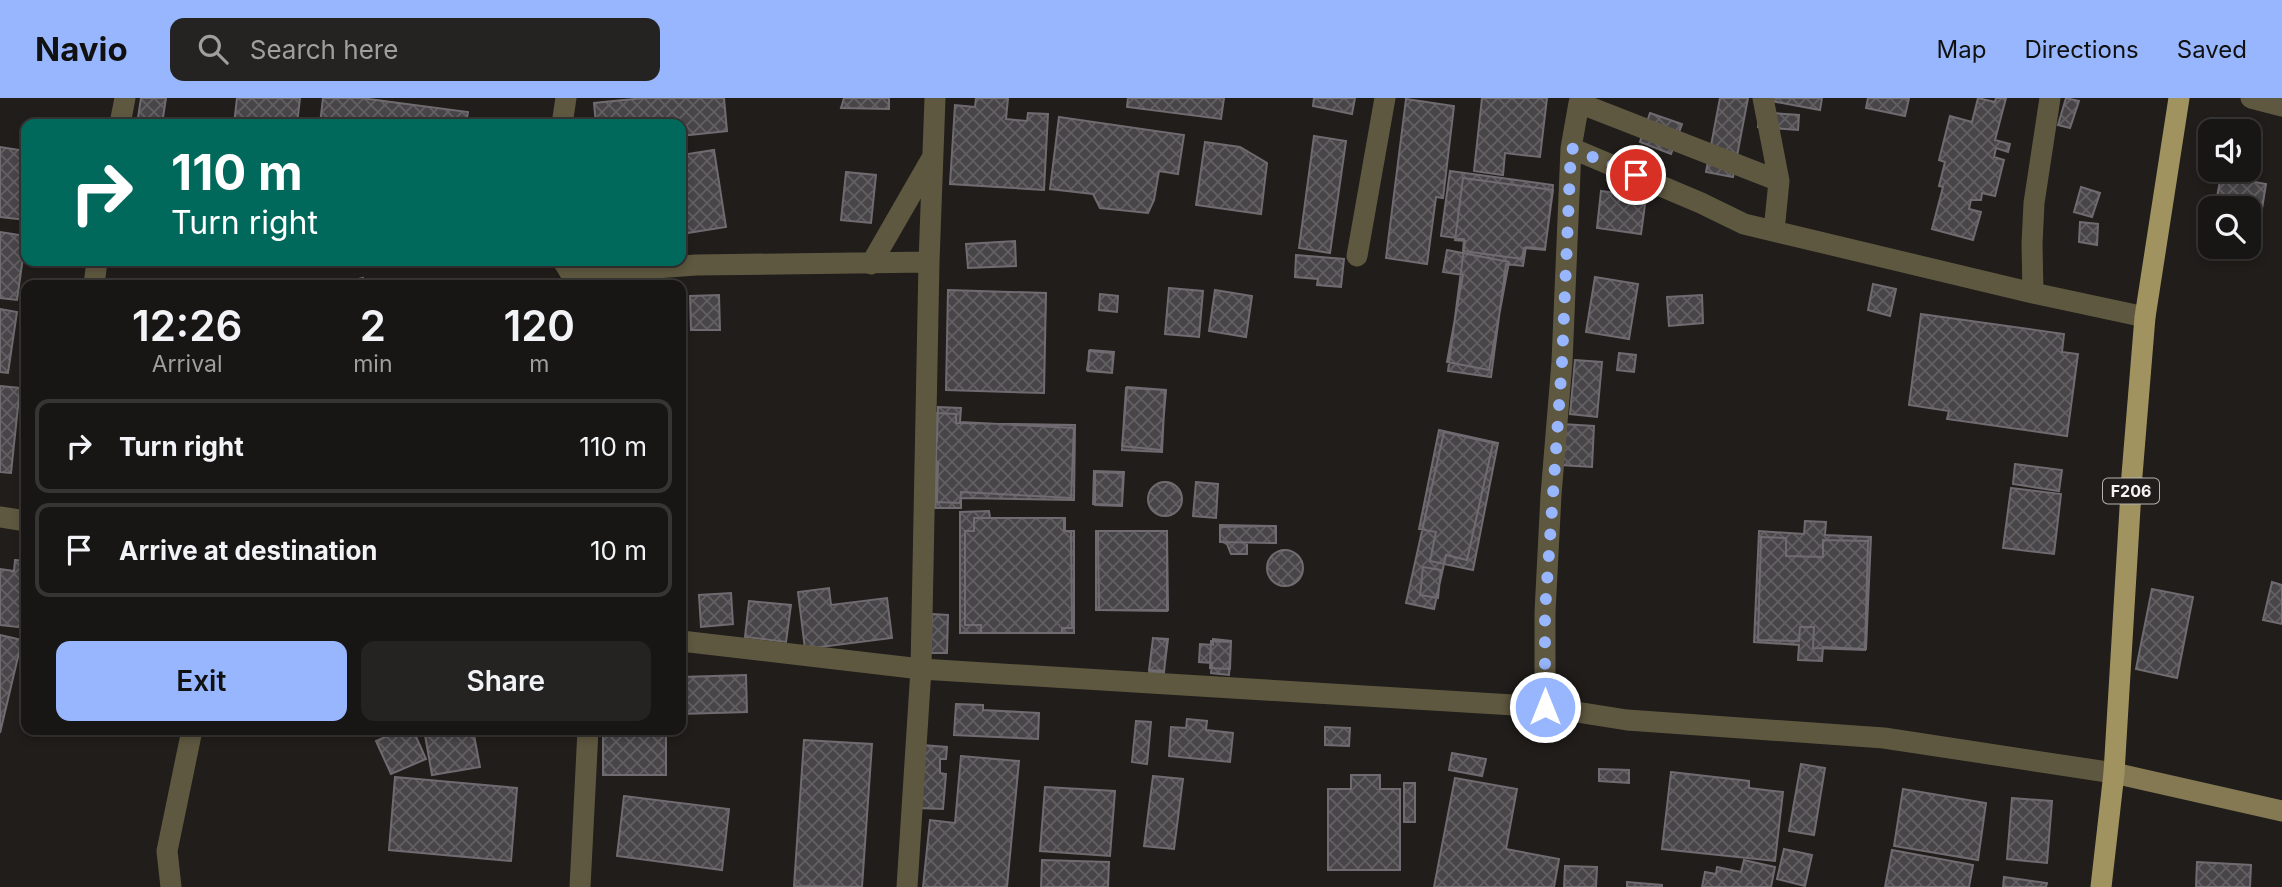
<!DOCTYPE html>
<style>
body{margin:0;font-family:Inter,sans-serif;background:#252322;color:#f1f3f6;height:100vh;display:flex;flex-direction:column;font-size:26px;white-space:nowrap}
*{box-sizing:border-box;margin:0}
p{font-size:23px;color:#9f9fa0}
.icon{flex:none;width:38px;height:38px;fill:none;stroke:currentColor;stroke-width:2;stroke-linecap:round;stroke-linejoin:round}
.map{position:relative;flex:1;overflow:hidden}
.panel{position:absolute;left:21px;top:182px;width:665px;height:455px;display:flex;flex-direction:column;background:#181614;border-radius:14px;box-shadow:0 4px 10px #0003,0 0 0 2px #363534}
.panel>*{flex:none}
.banner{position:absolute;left:21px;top:21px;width:665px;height:147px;border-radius:14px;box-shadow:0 4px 10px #0003,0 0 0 2px #363534;background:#00695c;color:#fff;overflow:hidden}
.fabs{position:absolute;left:2198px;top:21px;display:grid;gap:14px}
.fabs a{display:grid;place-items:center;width:63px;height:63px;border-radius:14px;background:#181614;box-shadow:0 4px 10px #0003,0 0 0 2px #363534;font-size:35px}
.pin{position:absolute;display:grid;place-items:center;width:60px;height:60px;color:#fff;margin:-30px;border:4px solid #fff;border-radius:50%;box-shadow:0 2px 7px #0007}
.me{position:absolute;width:77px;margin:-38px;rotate:0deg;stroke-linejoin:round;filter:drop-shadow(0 0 5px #0008)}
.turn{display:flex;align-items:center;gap:24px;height:147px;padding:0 35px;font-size:32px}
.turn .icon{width:91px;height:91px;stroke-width:2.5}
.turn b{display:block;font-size:49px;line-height:60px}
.eta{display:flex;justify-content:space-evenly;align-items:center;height:119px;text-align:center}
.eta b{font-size:42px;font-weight:600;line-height:49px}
.cta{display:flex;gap:14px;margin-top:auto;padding:14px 35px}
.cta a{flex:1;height:80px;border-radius:14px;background:#97b6fd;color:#111;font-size:28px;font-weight:600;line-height:80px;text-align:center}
.cta a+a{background:#252322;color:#f1f3f6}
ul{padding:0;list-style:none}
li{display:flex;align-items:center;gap:21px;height:94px;margin:0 14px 10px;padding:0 21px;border:4px solid #363534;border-radius:14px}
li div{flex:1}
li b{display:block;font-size:26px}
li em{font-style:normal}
header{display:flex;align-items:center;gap:42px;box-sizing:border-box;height:98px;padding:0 35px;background:#97b6fd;color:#111}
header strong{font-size:33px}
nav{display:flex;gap:38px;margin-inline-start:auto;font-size:24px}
.search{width:490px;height:63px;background:#252322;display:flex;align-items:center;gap:18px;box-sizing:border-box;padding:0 24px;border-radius:14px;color:#9f9fa0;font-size:26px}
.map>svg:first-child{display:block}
.building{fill:url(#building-cross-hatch);stroke:#6f6b70;stroke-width:2}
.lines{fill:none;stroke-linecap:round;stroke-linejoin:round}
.street{stroke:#5f5840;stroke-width:21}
.secondary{stroke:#847952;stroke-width:21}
.primary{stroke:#a19360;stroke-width:21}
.route{stroke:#97b6fd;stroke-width:12;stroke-dasharray:0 21.6}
.labels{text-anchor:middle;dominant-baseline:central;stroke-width:7;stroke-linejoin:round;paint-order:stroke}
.shield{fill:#201d1a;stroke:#b5b3b0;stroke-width:2}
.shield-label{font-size:16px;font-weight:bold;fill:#f5f3f1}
</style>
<header>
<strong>Navio</strong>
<div class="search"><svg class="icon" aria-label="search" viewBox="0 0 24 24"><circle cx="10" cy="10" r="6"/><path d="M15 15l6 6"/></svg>Search here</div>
<nav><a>Map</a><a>Directions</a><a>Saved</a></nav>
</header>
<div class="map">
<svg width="2282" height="789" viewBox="0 0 2282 789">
<defs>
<pattern id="building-cross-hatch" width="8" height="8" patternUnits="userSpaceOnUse" patternTransform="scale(1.75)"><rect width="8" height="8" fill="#484549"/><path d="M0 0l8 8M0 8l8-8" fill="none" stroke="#636064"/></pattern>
</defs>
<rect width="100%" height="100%" fill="#201d1a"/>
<!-- building -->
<path class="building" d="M 141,0 L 166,0 L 162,26 L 137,26 Z
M 237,0 L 300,0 L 297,26 L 234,26 Z
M 323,0 L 361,0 L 468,14 L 466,26 L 320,26 Z
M 644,0 L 724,0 L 727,33 L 681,38 L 681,26 L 596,26 L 594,5 Z
M 844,0 L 889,0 L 889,11 L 841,10 Z
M 976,0 L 1008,0 L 1006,21 L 1027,23 L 1028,15 L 1048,16 L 1044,92 L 950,86 L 955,7 L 975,9 Z
M 1128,0 L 1224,0 L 1221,21 L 1127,9 Z
M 1314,0 L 1355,0 L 1352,16 L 1313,8 Z
M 1482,0 L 1547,0 L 1540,59 L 1505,55 L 1503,77 L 1474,73 Z
M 1720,0 L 1748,0 L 1733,79 L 1706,74 Z
M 1755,0 L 1822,0 L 1820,12 Z
M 1868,0 L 1909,0 L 1905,18 L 1866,10 Z
M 1978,0 L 1995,4 L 1996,0 L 2006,0 L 1995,42 L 2010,46 L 2008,54 L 1996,50 L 1994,59 L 2004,62 L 1995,98 L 1982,95 L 1981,102 L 1971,102 L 1969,111 L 1981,114 L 1973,142 L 1932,131 L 1943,89 L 1939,88 L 1945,64 L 1939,62 L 1950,18 L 1972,24 Z
M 2066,0 L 2079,3 L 2070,30 L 2058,27 Z
M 1406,1 L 1454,8 L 1443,100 L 1436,99 L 1427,166 L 1386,160 Z
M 1759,14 L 1799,17 L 1798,32 L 1758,29 Z
M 1650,15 L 1682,26 L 1671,56 L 1640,44 Z
M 1059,19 L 1184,37 L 1178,76 L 1159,73 L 1154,102 L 1148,115 L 1100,110 L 1093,96 L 1050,91 Z
M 1314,38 L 1346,43 L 1330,155 L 1299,150 Z
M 1205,44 L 1240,49 L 1267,65 L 1261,116 L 1196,107 Z
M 0,49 L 26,53 L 26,122 L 0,119 Z
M 714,52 L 726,129 L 681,136 L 681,57 Z
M 2222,72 L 2245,72 L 2244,82 L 2266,86 L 2260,123 L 2249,121 L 2249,110 L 2215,110 Z
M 1450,73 L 1553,87 L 1545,152 L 1524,150 L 1522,161 L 1463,153 L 1464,141 L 1441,138 Z
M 846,74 L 876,77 L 871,125 L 841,122 Z
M 1463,80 L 1553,92 L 1545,151 L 1526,149 L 1523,168 L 1506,166 L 1491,279 L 1448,273 L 1465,143 L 1455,142 Z
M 2081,89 L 2100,95 L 2092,119 L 2074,114 Z
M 1601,93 L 1646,99 L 1641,136 L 1597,130 Z
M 2080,124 L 2098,126 L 2097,147 L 2079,144 Z
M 0,134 L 26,138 L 17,202 L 0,200 Z
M 1015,143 L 1016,168 L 968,170 L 966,146 Z
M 1447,152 L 1509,164 L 1489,272 L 1447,264 L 1463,177 L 1443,174 Z
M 1296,157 L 1344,161 L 1341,189 L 1317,187 L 1318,181 L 1295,179 Z
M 1595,179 L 1638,186 L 1629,241 L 1586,234 Z
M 363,180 L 365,187 L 332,187 Z
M 1873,186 L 1896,191 L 1890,218 L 1868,212 Z
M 1169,190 L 1203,193 L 1199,239 L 1165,236 Z
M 948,192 L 1046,195 L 1044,295 L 946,292 Z
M 1215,192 L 1252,198 L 1246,239 L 1209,233 Z
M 1100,196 L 1118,198 L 1117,214 L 1099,212 Z
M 719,197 L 720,232 L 691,232 L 690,198 Z
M 1702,197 L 1703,225 L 1669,228 L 1667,199 Z
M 0,211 L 17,214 L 8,275 L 0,274 Z
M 1921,216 L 2064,236 L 2062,254 L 2078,256 L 2067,338 L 1947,321 L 1949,313 L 1909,307 Z
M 681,231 L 686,231 L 687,309 L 681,309 Z
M 1090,252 L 1114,254 L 1112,275 L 1087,272 Z
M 1089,253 L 1113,255 L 1112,275 L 1088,273 Z
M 1619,255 L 1636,257 L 1634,274 L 1617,272 Z
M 1575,262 L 1602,264 L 1597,319 L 1570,316 Z
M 0,288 L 20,290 L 11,375 L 0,374 Z
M 1127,289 L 1166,292 L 1161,352 L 1122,348 Z
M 1126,290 L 1165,292 L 1162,354 L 1122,352 Z
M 938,309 L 961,310 L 960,324 L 1074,330 L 1071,400 L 961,394 L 960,405 L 937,404 L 938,364 L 931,364 L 932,342 L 937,343 Z
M 937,315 L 956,316 L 956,325 L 1075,327 L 1074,402 L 961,400 L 961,410 L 935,410 Z
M 1562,326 L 1594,328 L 1592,369 L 1560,367 Z
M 1439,332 L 1498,345 L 1473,472 L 1430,463 L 1436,434 L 1419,431 Z
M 1444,334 L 1493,345 L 1467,462 L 1446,457 L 1434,511 L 1406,505 Z
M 2015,366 L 2062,372 L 2059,393 L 2013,386 Z
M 1094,373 L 1124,374 L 1122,407 L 1093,406 Z
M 1095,374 L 1123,375 L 1122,408 L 1095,407 Z
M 1196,384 L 1218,386 L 1216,420 L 1193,418 Z
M1148 401a17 17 0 1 1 34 0a17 17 0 1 1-34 0Z
M 2011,390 L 2061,396 L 2054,456 L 2003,450 Z
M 989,413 L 990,420 L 1065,420 L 1065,433 L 1074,433 L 1074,535 L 960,535 L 960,414 Z
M 974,420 L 1064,420 L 1064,433 L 1071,434 L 1072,530 L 1062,530 L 1062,535 L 981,535 L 981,527 L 965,527 L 965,433 L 974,433 Z
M 1805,423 L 1826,424 L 1825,437 L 1871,439 L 1866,551 L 1823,549 L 1822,563 L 1798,562 L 1799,547 L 1754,544 L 1759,433 L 1804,436 Z
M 1220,427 L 1276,428 L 1276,445 L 1220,444 Z
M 1275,428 L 1276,445 L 1247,445 L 1247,456 L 1231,456 L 1227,446 L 1220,443 L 1220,429 Z
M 1096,433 L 1167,433 L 1167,513 L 1096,512 Z
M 1098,433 L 1167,433 L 1168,512 L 1099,512 Z
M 1761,439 L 1786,440 L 1786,458 L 1823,459 L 1823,442 L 1868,443 L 1865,552 L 1813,550 L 1814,529 L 1800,529 L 1799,543 L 1758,542 Z
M1267 470a18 18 0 1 1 36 0a18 18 0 1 1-36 0Z
M 15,462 L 26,463 L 26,530 L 0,527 L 0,471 L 14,473 Z
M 1423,469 L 1441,472 L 1438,500 L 1420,497 Z
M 2272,484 L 2282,487 L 2282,526 L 2263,522 Z
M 829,490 L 831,507 L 887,500 L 892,540 L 805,551 L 798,494 Z
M 2152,491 L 2193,499 L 2177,580 L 2136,571 Z
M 731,495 L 733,526 L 701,529 L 699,497 Z
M 749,503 L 791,507 L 786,544 L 745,539 Z
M 932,516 L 948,517 L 947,555 L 930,555 Z
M 0,537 L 22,542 L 0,635 Z
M 1153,540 L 1168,541 L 1164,573 L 1149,572 Z
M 1153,540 L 1167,542 L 1164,575 L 1149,574 Z
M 1213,541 L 1231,543 L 1229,577 L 1211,575 L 1212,565 L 1199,564 L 1200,546 L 1213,547 Z
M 1211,543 L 1231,544 L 1230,571 L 1210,570 Z
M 746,577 L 747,614 L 681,616 L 681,579 Z
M 956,606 L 983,607 L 983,612 L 1039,615 L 1038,641 L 954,637 Z
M 1187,621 L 1207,623 L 1206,632 L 1233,635 L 1230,664 L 1169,658 L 1171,629 L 1186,630 Z
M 1136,623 L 1151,624 L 1147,666 L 1132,664 Z
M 1325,629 L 1350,630 L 1349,648 L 1325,647 Z
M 402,632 L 413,632 L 426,661 L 391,676 L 376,643 Z
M 452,632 L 473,632 L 480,669 L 432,677 L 425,637 Z
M 603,632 L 666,632 L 666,677 L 603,677 Z
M 804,642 L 872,646 L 862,789 L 794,788 Z
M 922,647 L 947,649 L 946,661 L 940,661 L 940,675 L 946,676 L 943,711 L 918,710 Z
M 1452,655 L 1486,661 L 1482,678 L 1449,672 Z
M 961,658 L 1019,663 L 1007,789 L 923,789 L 930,722 L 955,725 Z
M 1801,666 L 1825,670 L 1814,737 L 1789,733 Z
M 1599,671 L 1629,672 L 1629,685 L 1599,683 Z
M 1671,674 L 1749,683 L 1749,690 L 1783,694 L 1775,763 L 1662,751 Z
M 1351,677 L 1380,677 L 1380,691 L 1400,691 L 1400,772 L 1328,772 L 1328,691 L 1351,691 Z
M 1153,678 L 1183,681 L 1174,751 L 1144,748 Z
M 395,679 L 517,690 L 511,763 L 389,752 Z
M 1455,680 L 1517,691 L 1506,751 L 1559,761 L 1554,789 L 1434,789 Z
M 1404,685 L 1415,685 L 1415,724 L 1404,724 Z
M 1045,689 L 1115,693 L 1110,758 L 1040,753 Z
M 1903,691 L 1986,705 L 1978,762 L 1894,748 Z
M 624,698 L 729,711 L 722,772 L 617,758 Z
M 2012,700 L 2052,703 L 2047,765 L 2007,761 Z
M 1784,751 L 1812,757 L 1805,788 L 1777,781 Z
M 1892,752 L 1973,767 L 1969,789 L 1885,789 Z
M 1042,762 L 1109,764 L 1108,789 L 1041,789 Z
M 1744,762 L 1775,769 L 1771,789 L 1702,789 L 1705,774 L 1716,776 L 1717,769 L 1741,774 Z
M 2197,764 L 2251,767 L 2250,789 L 2196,789 Z
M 1565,768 L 1597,769 L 1596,789 L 1564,789 Z
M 2004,779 L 2047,785 L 2046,789 L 2003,789 Z
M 1627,784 L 1662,787 L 1662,789 L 1627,789 Z"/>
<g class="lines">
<!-- street -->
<path class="street" d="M 1763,0 L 1779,83 L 1774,133
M 2251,0 L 2282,8
M 1579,5 L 1779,83
M 120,26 L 125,0
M 562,26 L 566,0
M 1571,50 L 1701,105 L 1744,126 L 2033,195 L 2145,219
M 1357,158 L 1385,0
M 563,163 L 571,176 L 696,167 L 929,164
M 871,166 L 932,60
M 94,187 L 97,163
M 2033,195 L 2032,146 L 2034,105 L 2050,0
M 0,419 L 26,423
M 681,543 L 921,571 L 1545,609 L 1627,622 L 1884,640 L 2114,675
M 1545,609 L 1545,514 L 1551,397 L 1562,264 L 1571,50 L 1579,5 L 1582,0
M 171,789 L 167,753 L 192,632
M 580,789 L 588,632
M 907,789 L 921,571 L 929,164 L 935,0"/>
<!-- secondary -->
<path class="secondary" d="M 2114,675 L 2282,713"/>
<!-- primary -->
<path class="primary" d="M 2101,789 L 2114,675 L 2132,377 L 2145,219 L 2179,0"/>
</g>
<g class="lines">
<!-- route -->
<path class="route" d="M 1545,609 L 1545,514 L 1562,264 L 1571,50 L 1636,77"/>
</g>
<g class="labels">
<!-- shield labels -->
<rect class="shield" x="2103" y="380.5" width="56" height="25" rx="5"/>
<g class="shield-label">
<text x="2131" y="393">F206</text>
</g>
</g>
</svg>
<div class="fabs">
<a><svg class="icon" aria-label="sound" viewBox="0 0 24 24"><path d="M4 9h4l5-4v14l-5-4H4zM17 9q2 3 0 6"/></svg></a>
<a><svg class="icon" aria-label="search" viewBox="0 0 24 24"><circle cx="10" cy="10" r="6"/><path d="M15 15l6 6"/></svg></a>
</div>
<div class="pin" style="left:1636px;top:77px;background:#d93025"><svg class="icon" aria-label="arrive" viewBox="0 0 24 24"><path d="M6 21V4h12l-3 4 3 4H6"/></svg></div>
<svg class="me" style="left:1545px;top:609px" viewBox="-20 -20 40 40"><circle r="17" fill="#97b6fd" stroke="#fff" stroke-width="3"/><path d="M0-11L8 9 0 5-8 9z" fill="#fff"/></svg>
<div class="banner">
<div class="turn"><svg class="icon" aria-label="right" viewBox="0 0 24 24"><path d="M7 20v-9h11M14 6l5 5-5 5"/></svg><div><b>110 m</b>Turn right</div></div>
</div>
<section class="panel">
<div class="eta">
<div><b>12:26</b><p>Arrival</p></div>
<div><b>2</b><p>min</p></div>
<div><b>120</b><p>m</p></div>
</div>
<ul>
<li><svg class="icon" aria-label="right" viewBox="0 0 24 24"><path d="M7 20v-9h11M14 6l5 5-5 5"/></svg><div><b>Turn right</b></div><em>110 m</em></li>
<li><svg class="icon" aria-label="arrive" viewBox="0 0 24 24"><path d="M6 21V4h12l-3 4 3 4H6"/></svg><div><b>Arrive at destination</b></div><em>10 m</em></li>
</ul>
<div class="cta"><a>Exit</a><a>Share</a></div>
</section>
</div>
